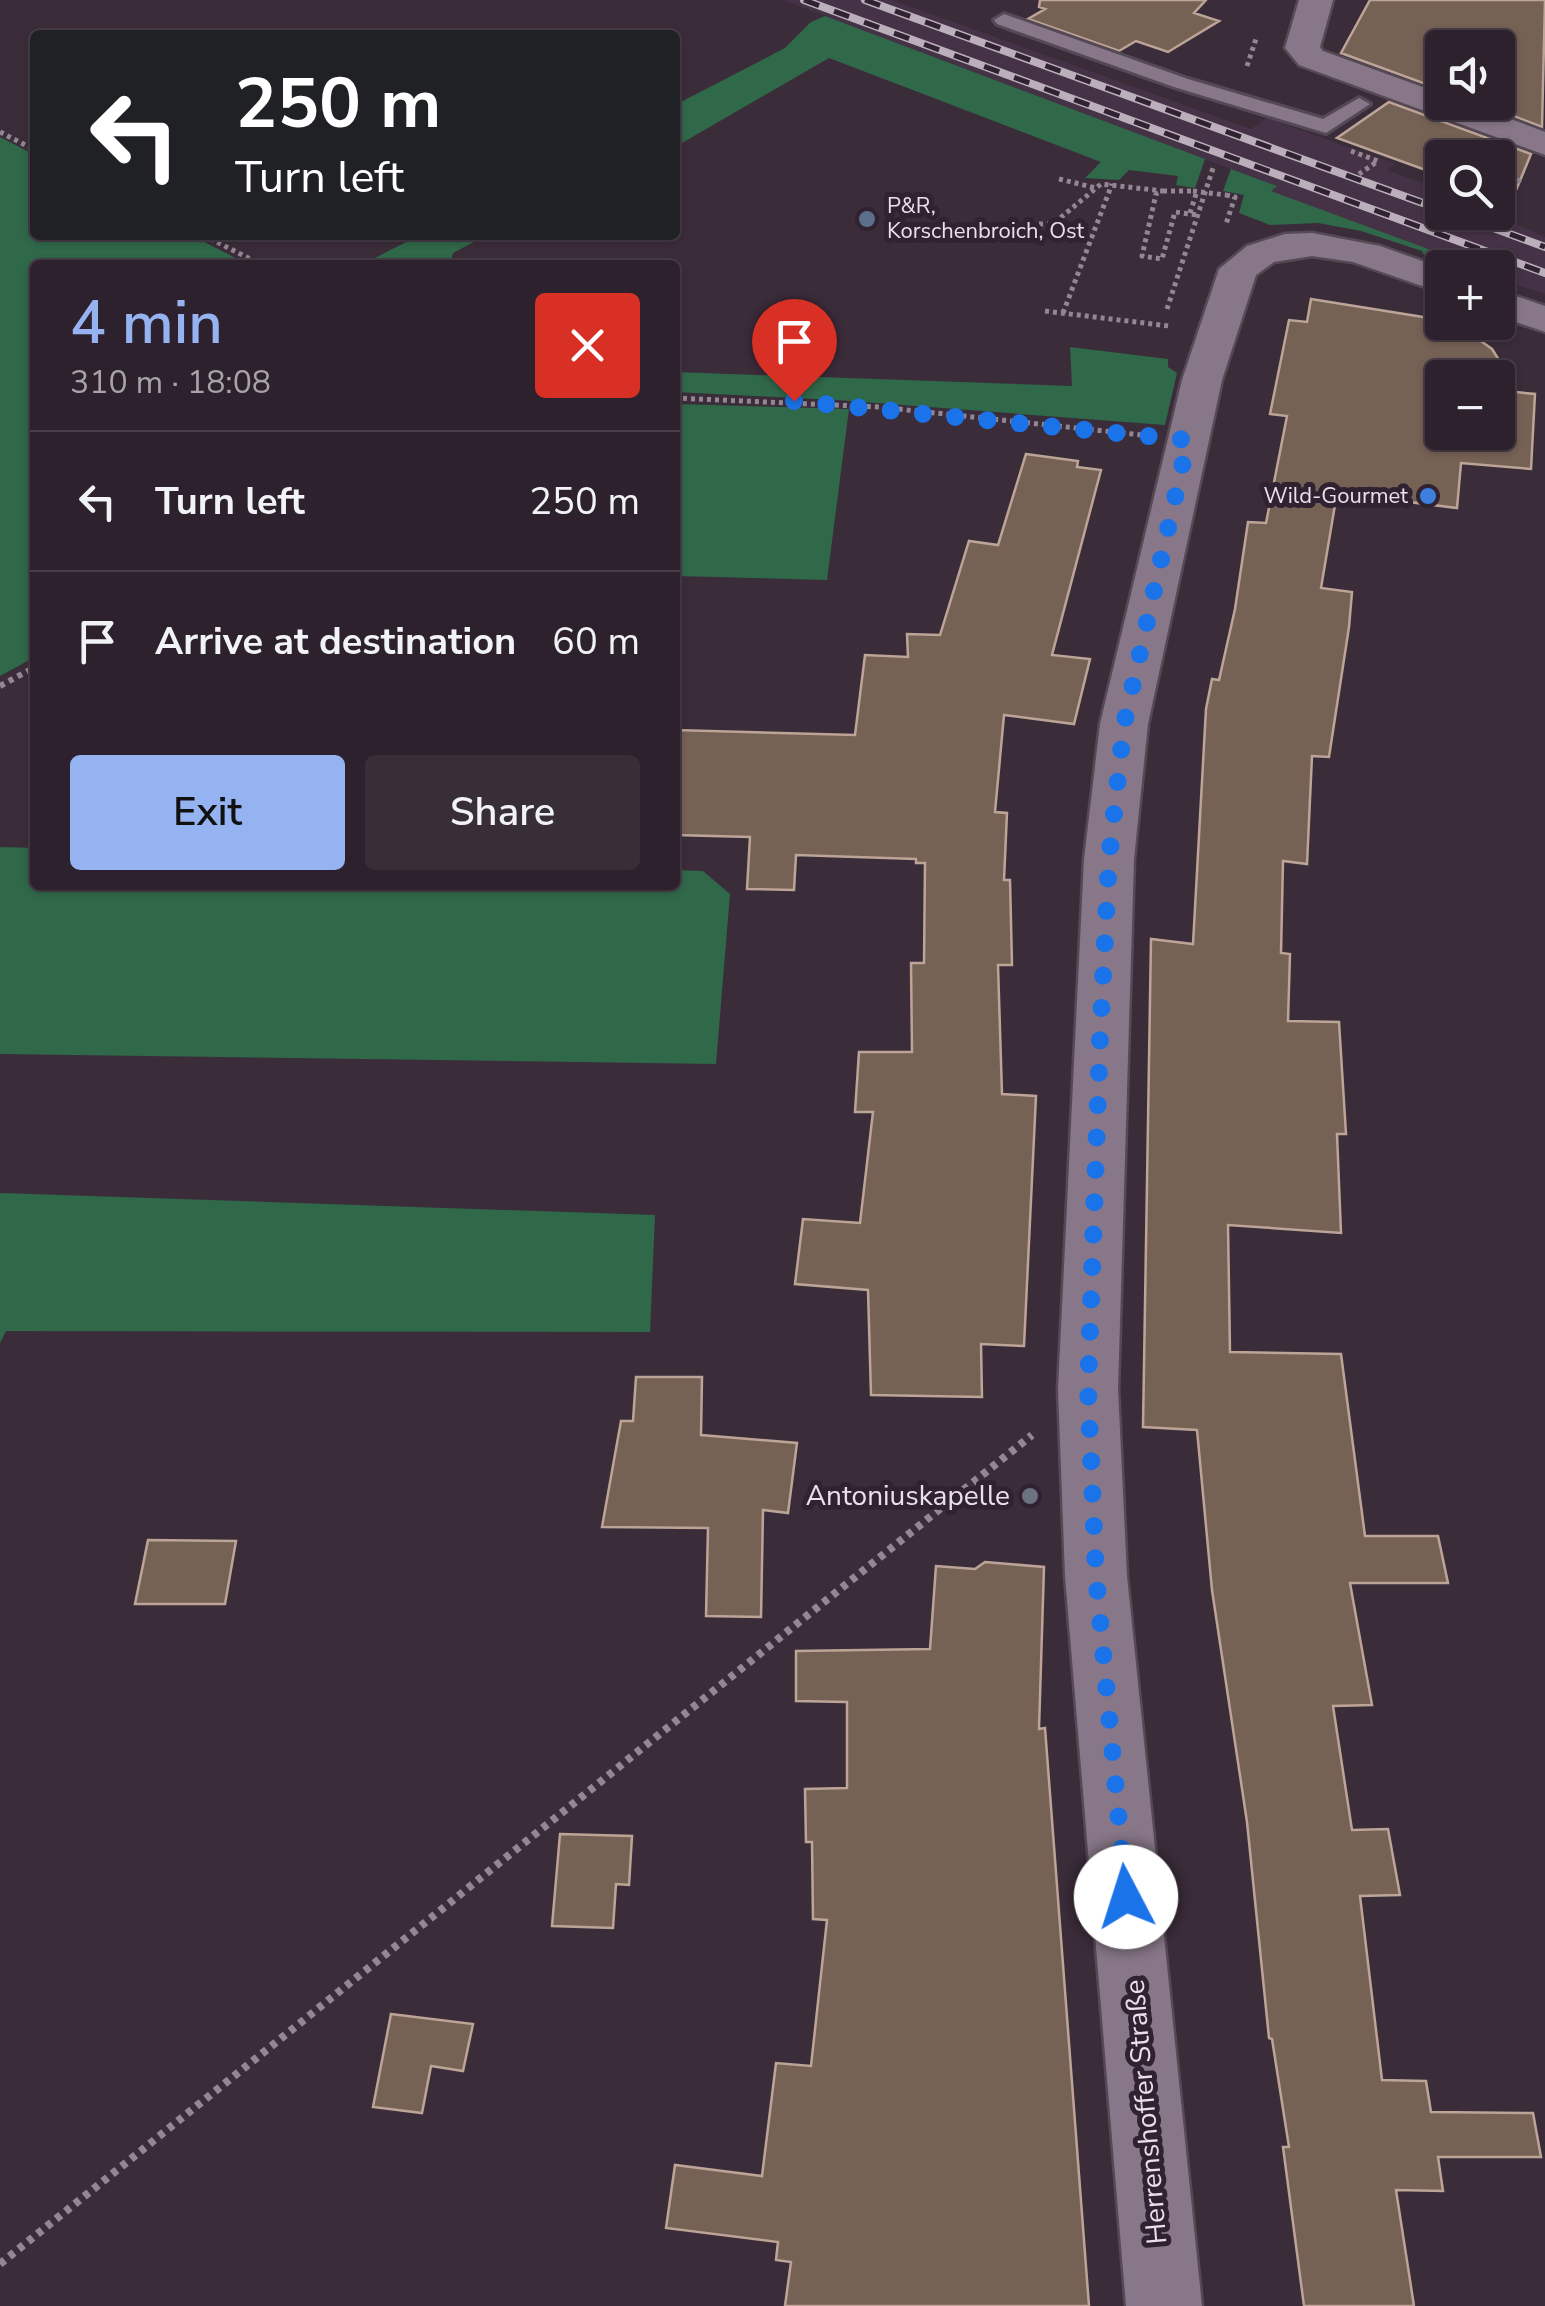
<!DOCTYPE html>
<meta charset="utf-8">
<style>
body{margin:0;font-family:"Nunito Sans",sans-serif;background:#382e38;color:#f1f3f6;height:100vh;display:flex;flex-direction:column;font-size:38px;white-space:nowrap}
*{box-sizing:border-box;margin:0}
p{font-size:32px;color:#a6a3a9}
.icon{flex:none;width:55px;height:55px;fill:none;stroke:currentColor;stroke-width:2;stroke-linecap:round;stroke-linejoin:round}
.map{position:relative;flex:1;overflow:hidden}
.side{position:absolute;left:30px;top:260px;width:650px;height:630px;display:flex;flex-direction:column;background:#2c212c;border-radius:10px;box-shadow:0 2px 8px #0004,0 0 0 2px #483e48}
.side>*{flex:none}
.top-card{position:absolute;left:30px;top:30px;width:650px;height:210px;border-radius:10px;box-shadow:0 2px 8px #0004,0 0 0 2px #483e48;background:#202124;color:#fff;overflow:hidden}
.fabs{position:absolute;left:1425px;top:30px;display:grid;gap:20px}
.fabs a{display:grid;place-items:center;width:90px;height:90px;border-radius:10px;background:#2c212c;box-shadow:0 2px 8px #0004,0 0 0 2px #483e48;font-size:50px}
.pin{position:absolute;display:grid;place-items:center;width:85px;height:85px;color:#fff;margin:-102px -42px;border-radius:50% 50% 50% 0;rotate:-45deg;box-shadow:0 0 10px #0007}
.pin .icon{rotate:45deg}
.me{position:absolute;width:110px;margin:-55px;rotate:355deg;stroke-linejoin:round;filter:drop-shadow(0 0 8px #0008)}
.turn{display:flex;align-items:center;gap:35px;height:210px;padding:0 40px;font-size:45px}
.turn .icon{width:130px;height:130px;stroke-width:2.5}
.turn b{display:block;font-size:70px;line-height:85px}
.round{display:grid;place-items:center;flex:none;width:105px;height:105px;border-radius:10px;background:#382e38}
.head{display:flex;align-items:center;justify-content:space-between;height:170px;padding:0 40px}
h1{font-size:60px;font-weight:600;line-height:75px;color:#95b2f1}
.button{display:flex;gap:20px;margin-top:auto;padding:20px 40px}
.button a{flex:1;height:115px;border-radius:10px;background:#95b2f1;color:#111;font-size:40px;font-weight:600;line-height:115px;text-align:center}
.button a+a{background:#382e38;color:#f1f3f6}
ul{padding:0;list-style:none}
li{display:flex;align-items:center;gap:30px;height:140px;padding:0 40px;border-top:2px solid #483e48}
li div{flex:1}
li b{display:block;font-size:38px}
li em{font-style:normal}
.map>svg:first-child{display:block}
.built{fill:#463246}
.green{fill:#30684a}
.building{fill:#766155;stroke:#bca597;stroke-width:2.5;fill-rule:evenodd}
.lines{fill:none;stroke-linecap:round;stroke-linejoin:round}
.lane-casing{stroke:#554955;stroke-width:6}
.street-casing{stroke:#554955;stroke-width:5}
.path-far2{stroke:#948793;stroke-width:5;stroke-dasharray:4 4;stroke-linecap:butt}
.path-far1{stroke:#948793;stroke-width:6;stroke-dasharray:5 5;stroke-linecap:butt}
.path{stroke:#948793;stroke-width:8;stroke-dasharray:6 6;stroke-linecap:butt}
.lane{fill:#878;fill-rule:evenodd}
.street{fill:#878;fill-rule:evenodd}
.rail-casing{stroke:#baafba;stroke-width:8}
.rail{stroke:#302230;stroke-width:5;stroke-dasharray:16;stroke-linecap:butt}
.path-bridge{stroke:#948793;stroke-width:5;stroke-dasharray:4 4;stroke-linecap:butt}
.route{stroke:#1a73e8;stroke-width:18;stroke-dasharray:0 32.4}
.service-dot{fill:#5c6f8a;stroke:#302230;stroke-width:4}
.shop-dot{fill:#3f7fe0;stroke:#302230;stroke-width:4}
.worship-dot{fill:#6b7280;stroke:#302230;stroke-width:4}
.labels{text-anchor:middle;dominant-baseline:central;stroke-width:10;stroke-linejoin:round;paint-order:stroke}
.far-poi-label{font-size:22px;fill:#eae0ea;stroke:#302230;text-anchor:start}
.poi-label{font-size:28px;fill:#eae0ea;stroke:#302230;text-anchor:end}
.street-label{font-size:28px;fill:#eae0ea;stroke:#302230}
</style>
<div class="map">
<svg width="1545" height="2306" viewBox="0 0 1545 2306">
<rect width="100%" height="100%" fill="#3b2c3a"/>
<!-- built -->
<path class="built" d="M 783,0 L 892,0 L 1251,129 L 1267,118 L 1395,164 L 1387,170 L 1442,190 L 1442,212 L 1491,213 L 1545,237 L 1545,294 L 1498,279 L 1498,268 L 1477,267 L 1270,191 L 1275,186 Z"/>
<!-- green -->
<path class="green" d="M 825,16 L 1205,159 L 1195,188 L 1176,185 L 1178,176 L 1129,170 L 1119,180 L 1085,178 L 1101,162 L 829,58 L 675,147 L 675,105 L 785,48 L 811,22 Z
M 0,137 L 35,155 L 35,235 L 191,235 L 249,265 L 35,265 L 35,657 L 0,676 Z
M 1231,169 L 1277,186 L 1271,191 L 1477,267 L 1445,267 L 1427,261 L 1422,251 L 1361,231 L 1318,223 L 1270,225 L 1239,213 L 1244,195 L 1223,191 Z
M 420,235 L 487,235 L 453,253 L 450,265 L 361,265 Z
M 1070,347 L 1168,359 L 1168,367 L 1177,373 L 1165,425 L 837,400 L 675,392 L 675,372 L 1072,386 Z
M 675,404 L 849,409 L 827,580 L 675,576 Z
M 0,847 L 35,848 L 35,885 L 675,885 L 675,870 L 703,871 L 730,894 L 716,1064 L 0,1054 Z
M 0,1193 L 655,1215 L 650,1332 L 6,1331 L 0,1343 Z"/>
<!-- building -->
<path class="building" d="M 1040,0 L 1206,0 L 1194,13 L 1219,21 L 1168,52 L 1136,41 L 1119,51 L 1028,19 L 1045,9 L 1039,7 Z
M 1370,0 L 1545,0 L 1542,127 L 1478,102 L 1498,102 L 1498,48 L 1442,48 L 1442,90 L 1341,53 Z
M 1389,102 L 1531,154 L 1512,200 L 1498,195 L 1498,158 L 1442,158 L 1442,176 L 1337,138 Z
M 1311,299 L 1454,322 L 1492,349 L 1499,360 L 1505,391 L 1535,394 L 1531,469 L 1461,463 L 1457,508 L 1337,493 L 1321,588 L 1352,592 L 1349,627 L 1329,757 L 1312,756 L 1307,864 L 1283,861 L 1281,953 L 1290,954 L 1288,1021 L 1339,1022 L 1346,1134 L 1337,1134 L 1341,1233 L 1228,1225 L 1230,1352 L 1341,1354 L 1365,1536 L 1438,1536 L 1448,1583 L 1350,1583 L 1372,1705 L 1333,1706 L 1352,1830 L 1388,1829 L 1400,1895 L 1360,1896 L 1382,2080 L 1426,2081 L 1431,2112 L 1533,2113 L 1541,2157 L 1438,2157 L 1443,2191 L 1396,2190 L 1414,2306 L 1304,2306 L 1283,2147 L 1289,2147 L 1272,2039 L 1269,2038 L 1247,1822 L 1212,1590 L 1197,1430 L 1143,1427 L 1151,939 L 1193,944 L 1206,709 L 1212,679 L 1219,680 L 1235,609 L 1248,522 L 1266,523 L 1287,416 L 1270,414 L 1289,320 L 1307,322 ZM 1442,378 L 1498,378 L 1498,432 L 1442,432 Z
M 1026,454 L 1078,461 L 1077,467 L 1101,470 L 1052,655 L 1090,659 L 1074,724 L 1004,715 L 995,812 L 1007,813 L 1004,880 L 1010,880 L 1012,965 L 998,965 L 1002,1094 L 1036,1096 L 1024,1346 L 981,1344 L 982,1397 L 871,1395 L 868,1290 L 795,1284 L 803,1219 L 860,1223 L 873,1112 L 855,1112 L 859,1052 L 912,1052 L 911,963 L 924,963 L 925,863 L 916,863 L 916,859 L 796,855 L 794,890 L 747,889 L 750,837 L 675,835 L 675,730 L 855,735 L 865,655 L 908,657 L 907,634 L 940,635 L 969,541 L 998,545 Z
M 636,1377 L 702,1377 L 701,1435 L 797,1443 L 788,1513 L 763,1510 L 761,1617 L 706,1616 L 708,1528 L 602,1527 L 621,1421 L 633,1421 Z
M 148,1540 L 236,1541 L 225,1604 L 135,1604 Z
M 985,1562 L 1044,1567 L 1039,1729 L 1045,1728 L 1089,2306 L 785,2306 L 791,2262 L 776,2260 L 778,2242 L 666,2228 L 675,2165 L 762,2176 L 776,2063 L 811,2066 L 827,1920 L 813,1919 L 812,1842 L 806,1842 L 805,1789 L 847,1788 L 847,1702 L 796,1701 L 796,1651 L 930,1649 L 936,1566 L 975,1569 Z
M 560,1834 L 632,1836 L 629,1885 L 616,1884 L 613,1928 L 552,1926 Z
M 391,2014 L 473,2024 L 463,2071 L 431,2066 L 422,2113 L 373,2107 Z"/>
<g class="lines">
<!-- lane casing -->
<g class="lane-casing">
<path id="lane" d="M 1004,14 L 1188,79 L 1323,119 L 1359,98 L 1370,104 L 1326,133 L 1174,87 L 997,24 L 994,20 Z"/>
</g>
<!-- street casing -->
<g class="street-casing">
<path id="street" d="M 1299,0 L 1333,0 L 1320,47 L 1323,51 L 1442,94 L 1442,102 L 1466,102 L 1545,132 L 1545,155 L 1299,65 L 1285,48 Z
M 1312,233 L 1380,246 L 1442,268 L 1442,293 L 1353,262 L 1312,256 L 1274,262 L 1256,275 L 1222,380 L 1148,724 L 1134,859 L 1118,1389 L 1127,1576 L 1202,2306 L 1126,2306 L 1065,1576 L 1058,1389 L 1084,859 L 1100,724 L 1182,380 L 1219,269 L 1247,246 L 1285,234 Z
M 1498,290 L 1545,306 L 1545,332 L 1498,316 Z"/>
</g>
<!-- path-far2 -->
<path class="path-far2" d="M 1247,66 L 1256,39
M 0,132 L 35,150
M 1351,151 L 1378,161 L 1359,174
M 1059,179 L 1096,188
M 1163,191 L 1193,191
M 1226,195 L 1235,197 L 1226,224
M 1498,196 L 1521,179
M 1190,213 L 1197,191
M 1039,224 L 1053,224 L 1101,184 L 1163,191 L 1156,194 L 1142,256 L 1162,259 L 1175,212 L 1198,215
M 203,235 L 262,265
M 1167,309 L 1214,165
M 1045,311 L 1169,326
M 1063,313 L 1112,184
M 675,398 L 879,407 L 1142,435"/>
<!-- path-far1 -->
<path class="path-far1" d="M 0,686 L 35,667"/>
<!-- path -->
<path class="path" d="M 0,2264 L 1032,1435"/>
<!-- lane -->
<use href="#lane" class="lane"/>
<!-- street -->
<use href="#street" class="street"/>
<!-- rail casing -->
<g class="rail-casing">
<path id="rail" d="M 804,0 L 1545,273
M 865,0 L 1442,210
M 1450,212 L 1545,247"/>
</g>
<!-- rail -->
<use href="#rail" class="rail"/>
<!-- path-bridge -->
<path class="path-bridge" d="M 1193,191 L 1226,195"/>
</g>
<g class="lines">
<!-- route -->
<path class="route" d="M 794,401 L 1188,440 L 1124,724 L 1109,859 L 1100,1038 L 1088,1389 L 1096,1576 L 1126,1897"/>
</g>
<!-- markers -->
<circle class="service-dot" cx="867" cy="219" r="10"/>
<circle class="shop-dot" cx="1428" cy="496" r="10"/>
<circle class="worship-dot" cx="1030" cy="1496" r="10"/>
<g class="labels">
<!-- far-poi labels -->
<g class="far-poi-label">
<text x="887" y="206">P&amp;R,<tspan x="887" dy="25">Korschenbroich, Ost</tspan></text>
<text x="1408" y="496" text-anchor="end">Wild-Gourmet</text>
</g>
<!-- poi labels -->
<g class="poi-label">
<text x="1010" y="1496">Antoniuskapelle</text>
</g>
<!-- street labels -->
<g class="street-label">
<text transform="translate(1146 2112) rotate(-95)">Herrenshoffer Straße</text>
</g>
</g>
</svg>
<div class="fabs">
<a><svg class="icon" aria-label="sound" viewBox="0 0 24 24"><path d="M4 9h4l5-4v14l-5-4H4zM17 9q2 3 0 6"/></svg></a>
<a><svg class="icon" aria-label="search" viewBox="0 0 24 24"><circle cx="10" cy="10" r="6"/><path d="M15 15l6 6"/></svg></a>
<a>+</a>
<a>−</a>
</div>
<div class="pin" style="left:794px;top:401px;background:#d93025"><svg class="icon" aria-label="arrive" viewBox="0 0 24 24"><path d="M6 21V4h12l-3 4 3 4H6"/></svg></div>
<svg class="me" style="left:1126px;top:1897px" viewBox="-20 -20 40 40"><circle r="19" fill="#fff"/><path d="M0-13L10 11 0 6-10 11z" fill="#1a73e8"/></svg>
<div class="top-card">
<div class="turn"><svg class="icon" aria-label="left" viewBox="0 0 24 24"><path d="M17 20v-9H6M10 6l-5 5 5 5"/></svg><div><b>250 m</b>Turn left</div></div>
</div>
<section class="side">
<div class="head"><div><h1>4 min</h1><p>310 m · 18:08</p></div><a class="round" style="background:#d93025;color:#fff"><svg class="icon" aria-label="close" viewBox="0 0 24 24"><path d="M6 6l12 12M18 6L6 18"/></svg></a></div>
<ul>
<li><svg class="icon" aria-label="left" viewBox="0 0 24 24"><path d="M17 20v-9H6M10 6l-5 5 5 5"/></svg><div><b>Turn left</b></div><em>250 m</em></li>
<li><svg class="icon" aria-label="arrive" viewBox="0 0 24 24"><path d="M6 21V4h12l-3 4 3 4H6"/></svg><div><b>Arrive at destination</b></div><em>60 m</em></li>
</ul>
<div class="button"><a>Exit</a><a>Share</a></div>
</section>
</div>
